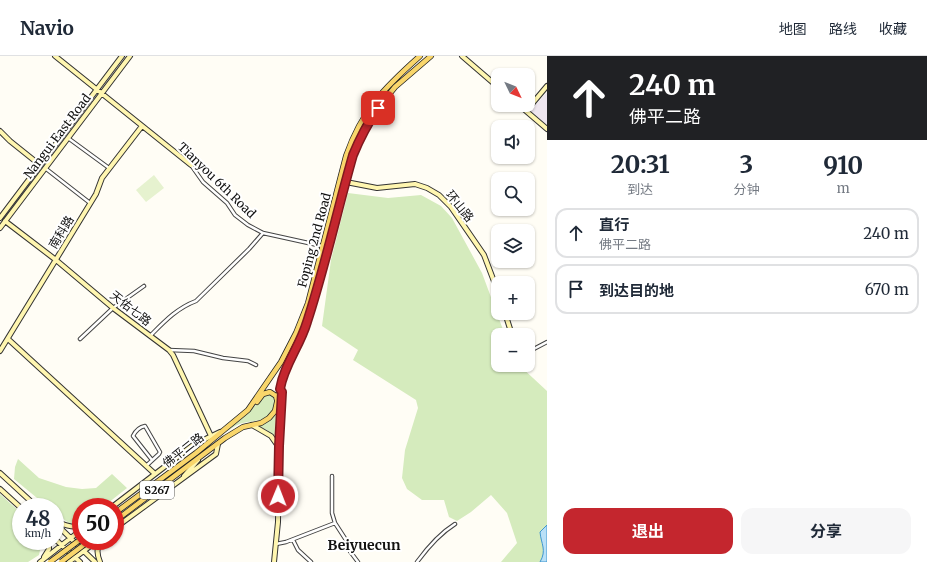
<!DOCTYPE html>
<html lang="zh">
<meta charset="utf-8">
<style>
body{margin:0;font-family:Merriweather,"Noto Sans SC",serif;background:#f6f6f7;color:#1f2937;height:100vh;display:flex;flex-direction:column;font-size:15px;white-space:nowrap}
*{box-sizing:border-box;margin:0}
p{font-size:13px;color:#747a83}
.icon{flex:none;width:22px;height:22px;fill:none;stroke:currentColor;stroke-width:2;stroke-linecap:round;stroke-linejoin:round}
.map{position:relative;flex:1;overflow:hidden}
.sheet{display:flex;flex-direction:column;background:#fff;width:380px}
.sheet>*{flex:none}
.guide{background:#202124;color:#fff;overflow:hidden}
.needle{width:26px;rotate:133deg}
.tools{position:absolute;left:491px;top:12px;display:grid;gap:8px}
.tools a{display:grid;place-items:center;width:44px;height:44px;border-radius:8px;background:#fff;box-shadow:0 1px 3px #0004;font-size:20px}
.speed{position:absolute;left:12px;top:442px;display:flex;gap:8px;font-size:20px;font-weight:700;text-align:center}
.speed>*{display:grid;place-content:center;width:52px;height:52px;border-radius:50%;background:#fff;box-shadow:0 1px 3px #0004;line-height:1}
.speed small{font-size:10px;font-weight:400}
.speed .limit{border:6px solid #d22;background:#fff;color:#111}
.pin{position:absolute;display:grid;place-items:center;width:34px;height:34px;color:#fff;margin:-17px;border-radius:8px;box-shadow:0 2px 6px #0006}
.me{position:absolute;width:44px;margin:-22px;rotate:1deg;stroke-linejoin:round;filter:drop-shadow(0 0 3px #0008)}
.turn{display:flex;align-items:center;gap:14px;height:84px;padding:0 16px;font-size:18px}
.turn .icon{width:52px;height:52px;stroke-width:2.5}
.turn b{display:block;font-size:28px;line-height:34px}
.eta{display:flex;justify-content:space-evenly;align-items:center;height:68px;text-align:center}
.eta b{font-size:24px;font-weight:700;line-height:28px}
.button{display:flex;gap:8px;margin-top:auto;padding:8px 16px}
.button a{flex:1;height:46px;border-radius:12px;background:#c4262e;color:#fff;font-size:16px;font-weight:700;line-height:46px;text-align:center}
.button a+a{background:#f6f6f7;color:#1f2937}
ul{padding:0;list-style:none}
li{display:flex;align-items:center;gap:12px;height:50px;margin:0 8px 6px;padding:0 8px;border:2px solid #e0e1e3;border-radius:12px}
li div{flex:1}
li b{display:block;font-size:15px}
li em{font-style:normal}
header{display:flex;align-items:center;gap:24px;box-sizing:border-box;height:56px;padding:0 20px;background:#fff;border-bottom:1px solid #e0e1e3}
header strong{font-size:19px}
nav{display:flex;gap:22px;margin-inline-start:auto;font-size:14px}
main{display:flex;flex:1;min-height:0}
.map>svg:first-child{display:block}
.industrial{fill:#eee6ef}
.green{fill:#d5ebbd}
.pitch{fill:#e6f2cf}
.water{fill:#b9e0f7;stroke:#3f96cf}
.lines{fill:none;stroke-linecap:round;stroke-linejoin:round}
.street-casing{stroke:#444;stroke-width:4.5}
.secondary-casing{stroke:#333;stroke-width:6}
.primary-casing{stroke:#222;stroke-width:6}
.street{stroke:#fff;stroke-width:2.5}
.secondary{stroke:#fff6b0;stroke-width:4}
.primary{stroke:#f9d66b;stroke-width:4.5}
.primary-bridge-casing{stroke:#222;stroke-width:6;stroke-linecap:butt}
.primary-bridge{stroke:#f9d66b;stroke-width:4.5}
.route-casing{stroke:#7f191e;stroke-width:10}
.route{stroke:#c4262e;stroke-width:7}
.labels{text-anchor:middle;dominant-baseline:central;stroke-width:4;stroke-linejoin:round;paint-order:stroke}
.shield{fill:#fff;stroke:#585858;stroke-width:1}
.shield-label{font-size:11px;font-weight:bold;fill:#111}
.street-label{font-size:12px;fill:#111;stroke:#fff}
.quarter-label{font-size:14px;font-weight:bold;fill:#111;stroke:#fff}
</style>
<header>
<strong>Navio</strong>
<nav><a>地图</a><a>路线</a><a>收藏</a></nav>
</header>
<main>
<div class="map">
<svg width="547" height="506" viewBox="0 0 547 506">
<rect width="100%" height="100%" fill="#fffdf5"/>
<!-- industrial -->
<path class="industrial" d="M 547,36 L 547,69 L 530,55 Z"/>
<!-- green -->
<path class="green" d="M 348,137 L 388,142 L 421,139 L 441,150 L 452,162 L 482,217 L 505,279 L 498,279 L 498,309 L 519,309 L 547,335 L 547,506 L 501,506 L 517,487 L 507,457 L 491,439 L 471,456 L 457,465 L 449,461 L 444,444 L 422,444 L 407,433 L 402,422 L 405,394 L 418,352 L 416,344 L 353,304 L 358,294 L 322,270 L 331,204 Z
M 269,337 L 274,340 C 276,345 275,348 273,353 C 267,366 255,364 243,367 C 237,368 231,373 226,376 L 248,357 L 265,339 Z
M 277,357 L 275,382 L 267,374 L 257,370 L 269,365 Z
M 18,403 L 39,422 L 66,431 L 82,433 L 96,432 L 112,418 L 127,432 L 103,451 L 81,451 L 81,465 L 70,468 L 55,457 L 55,451 L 48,451 L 14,423 L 15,411 Z
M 0,438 L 21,457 L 21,485 L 42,485 L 39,499 L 28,506 L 0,506 Z"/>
<!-- pitch -->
<path class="pitch" d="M 154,119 L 164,132 L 146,146 L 136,134 Z"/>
<!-- water -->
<path class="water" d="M 547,469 L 547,506 L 540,506 C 547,494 541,488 540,476 Z"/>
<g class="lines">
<!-- street casing -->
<g class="street-casing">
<path id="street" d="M 68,82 L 109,112
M 191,109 L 203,126 L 227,147 L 235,159 L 248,169 L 263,177 L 322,190
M 45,112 L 90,147
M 150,280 C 164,266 177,252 196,245 L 249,193 L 263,177
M 80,283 L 113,252 L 144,230
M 169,294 L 194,295 L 223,302 L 248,305 L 256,309
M 528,296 L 547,286
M 146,410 L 159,398 L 160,396 L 145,370 C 139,371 136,374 133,380 L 152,404
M 332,420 L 332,457 L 335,467 L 346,484 L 349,494 L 358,506
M 293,484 L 298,494 L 311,506
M 276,488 L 286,486 L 335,467
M 417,506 C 428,491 439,478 455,468"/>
</g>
<!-- secondary casing -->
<g class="secondary-casing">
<path id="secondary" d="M 55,0 L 191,109
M 462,0 L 498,31
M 519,49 L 547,73
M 526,55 L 547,30
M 0,75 L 10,85 L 40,109
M 346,126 L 377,132 L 415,128 L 427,132 L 439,139 L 451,151 L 484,199 L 498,236
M 0,162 L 122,0
M 5,165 L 56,204 L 113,252 L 169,294 L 173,299 L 211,380
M 0,172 L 130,0
M 505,257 L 512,279
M 8,283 L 155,418
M 0,295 L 96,138 L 102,122 L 142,70
M 252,369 L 271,380 L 278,390
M 0,417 L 37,451
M 184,420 L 198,404
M 0,433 L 21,452
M 112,451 L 193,389 L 220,376
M 55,464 C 64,469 71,472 81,470
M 55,467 L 95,506
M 115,472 L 216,398 L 218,388
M 55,483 L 80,506
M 44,501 L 49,493 L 49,485
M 40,506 L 81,474
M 69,506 L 97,485
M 100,506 C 97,498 96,492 101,485
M 274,506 L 278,466 L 279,390 L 282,336 L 280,333"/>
</g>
<!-- primary casing -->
<g class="primary-casing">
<path id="primary" d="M 257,346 L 263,338 L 270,336 L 276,340 L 277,344
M 115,457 L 196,397 L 248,354 L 281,306 L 296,277 L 308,247 L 346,100 C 362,54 384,32 420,0
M 115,465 L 225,382 L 243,371 L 261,367 L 269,362 L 275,355 L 284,315 L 292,301 L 307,268 L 349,114 L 359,83 L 367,68 L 378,52 L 395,31 L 431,0"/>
</g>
<!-- street -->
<use href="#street" class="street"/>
<!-- secondary -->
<use href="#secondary" class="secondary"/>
<!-- primary -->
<use href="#primary" class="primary"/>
<!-- primary-bridge casing -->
<g class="primary-bridge-casing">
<path id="primary-bridge" d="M 50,506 L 81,483
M 61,506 L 89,485"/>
</g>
<!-- primary-bridge -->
<use href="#primary-bridge" class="primary-bridge"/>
</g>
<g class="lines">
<!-- route casing -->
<g class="route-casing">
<path id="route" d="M 278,440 L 279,390 L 282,336 L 280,333 C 284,309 300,290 307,266 C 325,211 337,155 353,99 C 360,82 368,67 378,52"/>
</g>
<!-- route -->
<use href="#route" class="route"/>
</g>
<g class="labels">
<!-- shield labels -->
<rect class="shield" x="140" y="425" width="34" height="18" rx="3"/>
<g class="shield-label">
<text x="157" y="434">S267</text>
</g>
<!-- street labels -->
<g class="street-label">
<text transform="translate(57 80) rotate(-53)">Nangui East Road</text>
<text transform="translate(217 124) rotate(44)">Tianyou 6th Road</text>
<text transform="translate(460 150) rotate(51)">环山路</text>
<text transform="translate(61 176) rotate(-59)">南科路</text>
<text transform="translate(314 184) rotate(-75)">Foping 2nd Road</text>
<text transform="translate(131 252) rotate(38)">天佑七路</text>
<text transform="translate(183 394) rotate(-38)">佛平二路</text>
</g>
<!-- quarter labels -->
<g class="quarter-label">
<text x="364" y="489">Beiyuecun</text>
</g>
</g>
</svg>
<div class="tools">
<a><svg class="needle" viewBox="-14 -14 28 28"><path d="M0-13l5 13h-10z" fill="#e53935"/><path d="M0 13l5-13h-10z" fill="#747a83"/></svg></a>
<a><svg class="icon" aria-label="sound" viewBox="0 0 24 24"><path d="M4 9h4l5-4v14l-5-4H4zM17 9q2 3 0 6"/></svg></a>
<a><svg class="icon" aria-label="search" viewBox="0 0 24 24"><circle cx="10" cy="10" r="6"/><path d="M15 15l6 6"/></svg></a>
<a><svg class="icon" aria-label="layers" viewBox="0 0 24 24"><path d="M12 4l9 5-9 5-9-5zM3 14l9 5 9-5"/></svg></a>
<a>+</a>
<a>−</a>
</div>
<div class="speed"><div>48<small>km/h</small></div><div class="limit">50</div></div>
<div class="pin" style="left:378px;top:52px;background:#d93025"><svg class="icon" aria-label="arrive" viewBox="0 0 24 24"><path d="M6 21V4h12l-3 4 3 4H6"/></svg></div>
<svg class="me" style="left:278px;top:440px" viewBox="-20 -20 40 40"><circle r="17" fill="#c4262e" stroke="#fff" stroke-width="3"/><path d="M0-11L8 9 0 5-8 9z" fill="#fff"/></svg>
</div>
<section class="sheet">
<div class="guide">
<div class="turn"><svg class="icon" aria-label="ahead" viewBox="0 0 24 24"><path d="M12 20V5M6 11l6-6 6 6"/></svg><div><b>240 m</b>佛平二路</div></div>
</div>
<div class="eta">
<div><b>20:31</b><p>到达</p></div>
<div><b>3</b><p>分钟</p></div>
<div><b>910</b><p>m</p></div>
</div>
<ul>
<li><svg class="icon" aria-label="ahead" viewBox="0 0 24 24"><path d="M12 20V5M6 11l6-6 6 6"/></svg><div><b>直行</b><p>佛平二路</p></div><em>240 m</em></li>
<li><svg class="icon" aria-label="arrive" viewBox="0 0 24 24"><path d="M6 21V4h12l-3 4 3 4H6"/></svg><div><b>到达目的地</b></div><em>670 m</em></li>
</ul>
<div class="button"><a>退出</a><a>分享</a></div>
</section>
</main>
